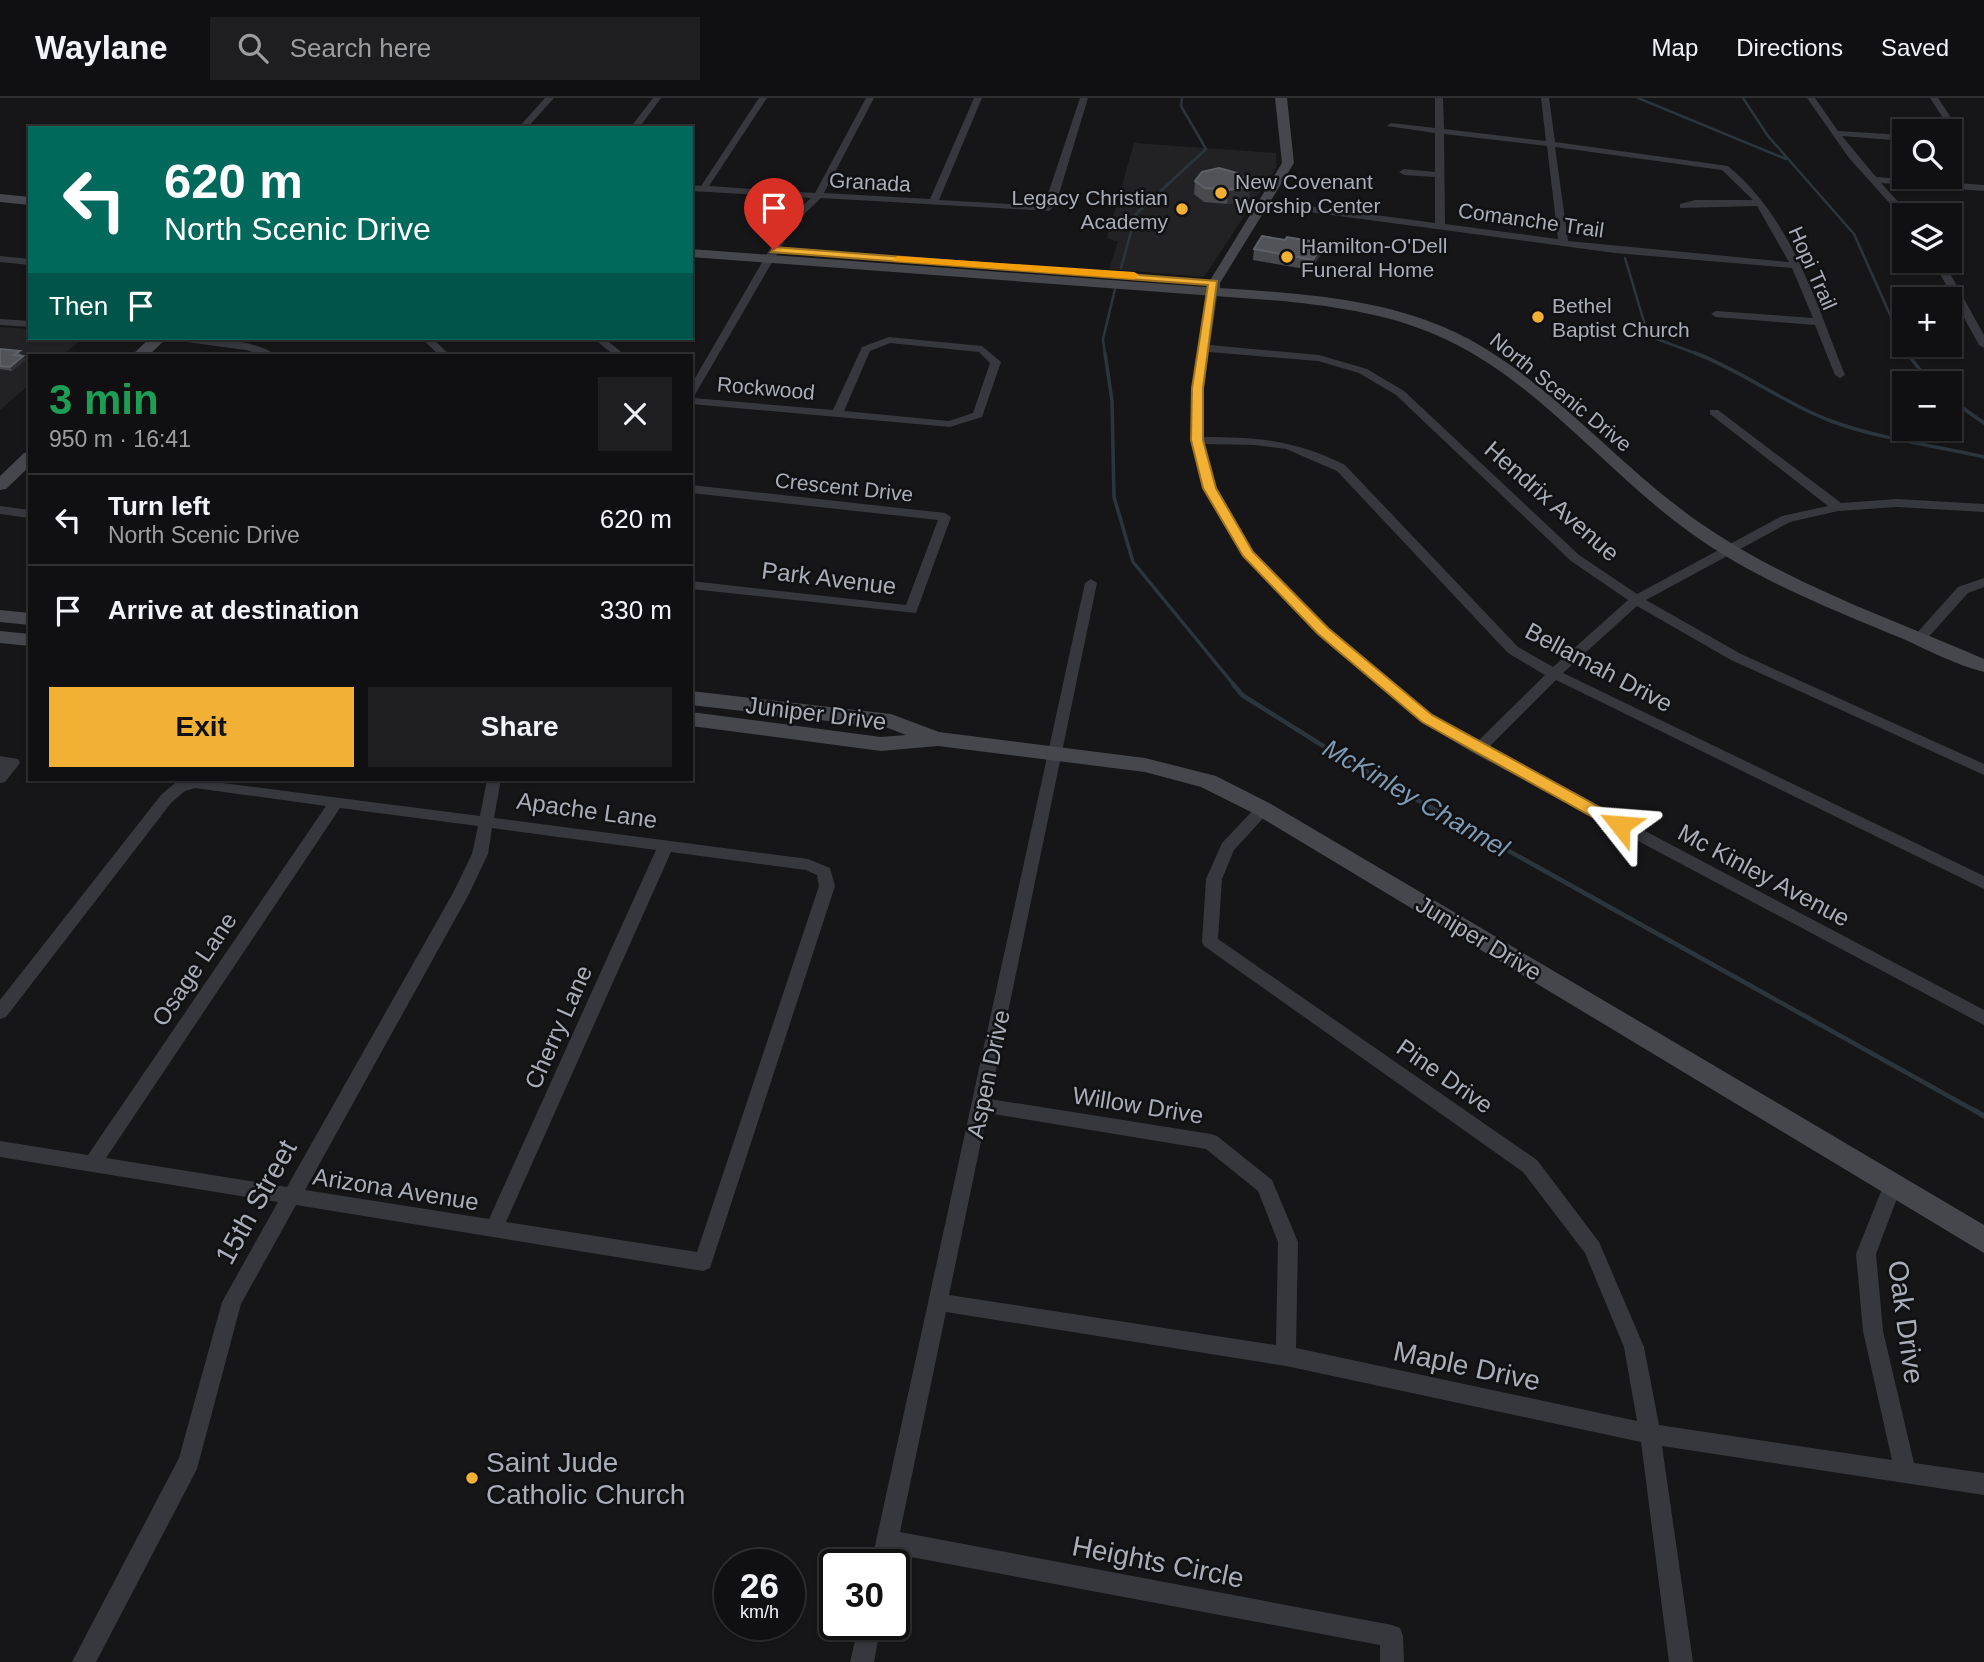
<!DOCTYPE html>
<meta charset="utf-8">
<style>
body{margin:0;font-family:Helvetica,sans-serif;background:#1e1e20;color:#f1f3f6;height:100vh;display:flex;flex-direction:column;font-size:26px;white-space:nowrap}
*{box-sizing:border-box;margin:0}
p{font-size:23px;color:#9c9d9f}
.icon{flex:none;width:38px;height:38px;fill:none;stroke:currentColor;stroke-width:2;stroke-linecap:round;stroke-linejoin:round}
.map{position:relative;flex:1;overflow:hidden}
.side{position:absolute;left:28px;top:256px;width:665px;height:427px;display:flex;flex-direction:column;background:#101012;border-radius:0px;box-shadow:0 2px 5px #0004,0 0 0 2px #303032}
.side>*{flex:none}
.banner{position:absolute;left:28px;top:28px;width:665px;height:214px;border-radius:0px;box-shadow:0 2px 5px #0004,0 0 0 2px #303032;background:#00695c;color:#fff;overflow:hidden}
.fabs{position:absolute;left:1892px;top:21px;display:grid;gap:14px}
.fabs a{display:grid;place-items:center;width:70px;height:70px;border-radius:0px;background:#101012;box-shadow:0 2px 5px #0004,0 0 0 2px #303032;font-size:35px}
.speed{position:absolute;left:714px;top:1451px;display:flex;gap:14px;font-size:35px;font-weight:700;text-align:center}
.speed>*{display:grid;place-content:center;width:91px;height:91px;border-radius:50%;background:#101012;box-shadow:0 2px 5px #0004,0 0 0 2px #303032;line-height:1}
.speed small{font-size:18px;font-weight:400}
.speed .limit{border:4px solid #111;border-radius:10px;background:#fff;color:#111}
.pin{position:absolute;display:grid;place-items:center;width:60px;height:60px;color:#fff;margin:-72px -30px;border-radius:50% 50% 50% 0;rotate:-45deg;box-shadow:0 0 7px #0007}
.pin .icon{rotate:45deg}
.me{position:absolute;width:77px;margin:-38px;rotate:298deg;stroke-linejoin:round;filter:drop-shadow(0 0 5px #0008)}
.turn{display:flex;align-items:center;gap:24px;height:147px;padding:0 21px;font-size:32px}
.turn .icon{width:91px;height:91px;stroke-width:2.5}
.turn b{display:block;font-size:49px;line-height:60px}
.then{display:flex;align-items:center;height:66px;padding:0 21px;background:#0003;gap:14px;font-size:26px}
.round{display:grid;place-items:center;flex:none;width:74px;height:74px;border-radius:0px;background:#1e1e20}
.overview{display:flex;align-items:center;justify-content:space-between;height:119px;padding:0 21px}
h1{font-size:42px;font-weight:700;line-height:52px;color:#1e9e55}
.button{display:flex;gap:14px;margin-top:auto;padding:14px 21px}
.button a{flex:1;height:80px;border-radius:0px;background:#f2b134;color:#111;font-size:28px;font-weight:700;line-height:80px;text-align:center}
.button a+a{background:#1e1e20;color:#f1f3f6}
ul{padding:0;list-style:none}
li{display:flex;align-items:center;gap:21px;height:91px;padding:0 21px;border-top:2px solid #303032}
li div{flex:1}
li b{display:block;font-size:26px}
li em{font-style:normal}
header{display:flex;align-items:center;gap:42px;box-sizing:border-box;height:98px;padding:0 35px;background:#101012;border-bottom:2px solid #303032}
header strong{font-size:33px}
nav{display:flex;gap:38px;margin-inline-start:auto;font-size:24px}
.search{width:490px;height:63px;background:#1e1e20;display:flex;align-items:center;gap:18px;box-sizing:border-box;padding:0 24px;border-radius:0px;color:#9c9d9f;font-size:26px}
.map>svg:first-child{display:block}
.built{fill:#222225}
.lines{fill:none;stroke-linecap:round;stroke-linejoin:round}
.stream-far3{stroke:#2c353c;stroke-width:2.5}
.stream-far2{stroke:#2c353c;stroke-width:3.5}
.stream-far1{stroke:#2c353c;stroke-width:4.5}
.stream{stroke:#2c353c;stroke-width:5}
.street{fill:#37383d;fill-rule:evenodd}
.secondary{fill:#45474d;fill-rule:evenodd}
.wall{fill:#47494d}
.shaded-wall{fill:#2f3033}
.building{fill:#525359;stroke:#5f6168;stroke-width:2}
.route{fill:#f2b134;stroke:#9d7322;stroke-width:2}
.slow{fill:#f59e0b}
.poi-dot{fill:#f2b134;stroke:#111113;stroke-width:2.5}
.labels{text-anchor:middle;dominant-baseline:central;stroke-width:5;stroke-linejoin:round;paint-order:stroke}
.far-poi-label{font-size:21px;fill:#a8adb8;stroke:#111113;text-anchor:start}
.far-street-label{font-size:21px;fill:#a8adb8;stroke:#111113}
.street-label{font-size:24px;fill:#a8adb8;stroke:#111113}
.water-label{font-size:26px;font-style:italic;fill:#7f9bb3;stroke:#111113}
.near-street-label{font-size:28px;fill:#a8adb8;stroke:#111113}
.near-poi-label{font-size:28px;fill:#a8adb8;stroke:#111113;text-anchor:start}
</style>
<header>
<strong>Waylane</strong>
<div class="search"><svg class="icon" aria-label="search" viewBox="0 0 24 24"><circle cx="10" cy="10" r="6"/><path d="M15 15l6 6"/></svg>Search here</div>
<nav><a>Map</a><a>Directions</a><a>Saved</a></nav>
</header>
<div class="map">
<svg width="1984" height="1564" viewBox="0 0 1984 1564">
<rect width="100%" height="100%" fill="#161618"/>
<!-- built -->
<path class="built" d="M 1134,45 L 1276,55 L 1276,70 L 1204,179 L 1109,171 L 1118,144 L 1107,140 Z
M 0,229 L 30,231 L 30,240 L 83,240 L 63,257 L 30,257 L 30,286 L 0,312 Z"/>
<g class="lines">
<!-- stream-far3 -->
<path class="stream-far3" d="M 1638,0 L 1786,61
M 1743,0 L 1768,38 L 1854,136 L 1908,257
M 1625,160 L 1647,234 L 1657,241 L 1700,257
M 1121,170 L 1136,116 L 1206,51 L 1181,8 L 1182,0
M 1105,257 L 1103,241 L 1115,191"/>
<!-- stream-far2 -->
<path class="stream-far2" d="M 1105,255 L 1112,303 L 1114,399 L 1133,464 L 1234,587
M 1695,255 C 1743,273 1783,305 1831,323 C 1876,340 1936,348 1984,359
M 1907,255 L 1930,285
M 1950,301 L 1984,325"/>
<!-- stream-far1 -->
<path class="stream-far1" d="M 1233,586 L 1242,597 L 1344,661 L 1977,1014"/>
<!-- stream -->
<path class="stream" d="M 1974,1012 L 1984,1018"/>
<!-- street -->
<path class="street" d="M 545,0 L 554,0 L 527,30 L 518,30 Z
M 653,0 L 661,0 L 639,30 L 630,30 Z
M 759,0 L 767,0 L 709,88 L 815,95 L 866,0 L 874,0 L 824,95 L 930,101 L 974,0 L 982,0 L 939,102 L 1044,108 L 1080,0 L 1088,0 L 1056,106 L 1049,113 L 821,100 L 795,125 L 693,300 L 833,312 L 862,249 L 889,239 L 982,248 L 1001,264 L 982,319 L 950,329 L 691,306 L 691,287 L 786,123 L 811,100 L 691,93 L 691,87 L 701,88 ZM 890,245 L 979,254 L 990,265 L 973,315 L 949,323 L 844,313 L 870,253 Z
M 1435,0 L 1443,0 L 1444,31 L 1546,43 L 1541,0 L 1549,0 L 1555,44 L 1728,68 C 1792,121 1815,203 1845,277 L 1840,280 L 1835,277 L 1815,227 L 1716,219 L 1711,216 L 1716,213 L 1813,220 L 1792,170 L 1615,155 L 1265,108 L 1260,105 L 1265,102 L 1435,125 L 1435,79 L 1404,77 L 1399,74 L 1404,71 L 1435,74 L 1435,35 L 1387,28 L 1391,25 L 1435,30 ZM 1444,36 L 1547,48 L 1558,141 L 1445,126 ZM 1555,49 L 1722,72 L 1753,102 L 1695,102 L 1680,106 L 1680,110 L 1757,108 L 1789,164 L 1568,143 Z
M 1807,0 L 1815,0 L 1838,33 L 1904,37 L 1904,43 L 1842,38 L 1876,79 L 1984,87 L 1984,93 L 1881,85 L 1910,117 L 1902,119 L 1849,60 Z
M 1930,0 L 1938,0 L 1963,38 L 1960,44 L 1950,45 L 1950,41 L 1955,38 Z
M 0,158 L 30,161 L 30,167 L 0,164 Z
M 1933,163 L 1943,163 L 1984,237 L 1984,250 L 1979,247 Z
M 1209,191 L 1218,193 L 1210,247 L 1319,257 L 1367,271 L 1404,293 L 1579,457 L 1637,496 L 1782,418 L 1828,408 L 1710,316 L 1710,312 L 1718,312 L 1841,405 L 1897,401 L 1984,406 L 1984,414 L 1897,409 L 1838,413 L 1790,424 L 1646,502 L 1741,556 L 1984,666 L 1984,677 L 1731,562 L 1637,508 L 1563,575 L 1984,778 L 1984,791 L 1556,582 L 1488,650 L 1984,912 L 1984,927 L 1473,655 L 1422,624 L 1318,536 L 1243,459 L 1203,390 L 1191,342 L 1192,290 ZM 1209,254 L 1318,263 L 1359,275 L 1396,297 L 1571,463 L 1628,502 L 1553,569 L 1518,549 L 1345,367 C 1296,342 1257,339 1203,339 L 1204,290 ZM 1204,346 L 1255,347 L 1286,351 L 1337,373 L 1508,555 L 1545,577 L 1477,644 L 1432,618 L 1328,530 L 1252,454 L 1215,390 Z
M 0,221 L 30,223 L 30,229 L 0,227 Z
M 174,240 C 202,240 254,240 276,257 L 261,257 L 246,252 L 179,243 Z
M 421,240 L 432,240 L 450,257 L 439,257 Z
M 593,240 L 604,240 L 625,257 L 614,257 Z
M 691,387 L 945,415 L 951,419 L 916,515 L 691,491 L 691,483 L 906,507 L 938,422 L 691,395 Z
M 0,408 L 30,412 L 30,420 L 0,416 Z
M 1984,480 L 1984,489 L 1968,495 L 1925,543 L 1915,543 L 1913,540 L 1915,537 L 1958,489 Z
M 1091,481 L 1097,485 L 990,1001 L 1211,1036 L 1217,1038 L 1272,1082 L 1298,1144 L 1296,1250 L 1637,1323 L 1624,1249 L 1585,1155 L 1523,1074 L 1204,848 L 1202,844 L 1206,781 L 1222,745 L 1258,707 L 1268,707 L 1271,711 L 1268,715 L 1234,752 L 1222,781 L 1218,841 L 1537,1062 L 1599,1144 L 1644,1249 L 1659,1327 L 1892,1362 L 1863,1233 L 1856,1156 L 1886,1081 L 1893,1079 L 1900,1081 L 1902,1087 L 1876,1156 L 1883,1233 L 1914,1365 L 1984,1375 L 1984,1397 L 1662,1348 L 1693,1564 L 1669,1564 L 1641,1344 L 1286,1268 L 946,1214 L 900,1434 L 1392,1527 L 1400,1530 L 1403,1538 L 1404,1564 L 1380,1564 L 1380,1547 L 895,1456 L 893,1466 L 871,1466 L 1085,485 ZM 987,1015 L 1206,1051 L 1258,1093 L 1278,1144 L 1276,1247 L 949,1197 Z
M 0,658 L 18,661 L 20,665 L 5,684 L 0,685 Z
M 191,681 L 480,718 L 487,681 L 501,681 L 494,720 L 808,761 L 830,770 L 835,788 L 710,1170 L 703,1173 L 296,1107 L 241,1206 L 197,1371 L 96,1564 L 72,1564 L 179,1360 L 222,1204 L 278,1104 L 0,1059 L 0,1043 L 88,1057 L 326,708 L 195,690 L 185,693 L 171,705 L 6,919 L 0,921 L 0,902 L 161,697 L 175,685 ZM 340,710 L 478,728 L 472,756 L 453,795 L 287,1089 L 106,1060 ZM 492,730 L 656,752 L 489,1121 L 305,1092 L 469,796 L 488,756 ZM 671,754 L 806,772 L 817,777 L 819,788 L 697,1154 L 506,1124 Z
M 859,1526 L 881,1526 L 874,1564 L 850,1564 Z"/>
<!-- secondary -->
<path class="secondary" d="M 1275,0 L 1287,0 L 1294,65 L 1220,185 L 1220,190 C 1308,196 1403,201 1481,248 C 1563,297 1624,373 1703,427 C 1789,486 1889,520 1984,561 L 1984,574 C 1956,567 1928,552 1901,540 C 1828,510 1752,480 1688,433 C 1606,374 1540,286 1447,242 C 1396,217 1339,209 1283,203 L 691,159 L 691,151 L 1206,189 L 1282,65 Z
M 0,96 L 30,99 L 30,107 L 0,104 Z
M 150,240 L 167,240 L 149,257 L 132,257 Z
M 30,354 L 30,368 L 6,391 L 0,392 L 0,378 L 24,355 Z
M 0,512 L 30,515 L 30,527 L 0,524 Z
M 0,533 L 30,536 L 30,548 L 0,545 Z
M 691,593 L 891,616 L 939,634 L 1145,660 L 1216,678 L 1271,706 L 1984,1127 L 1984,1155 L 1255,716 L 1201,689 L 1145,674 L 938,648 L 881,653 L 691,628 L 691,614 L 881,639 L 906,637 L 888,630 L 691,607 Z"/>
</g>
<!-- wall -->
<path class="wall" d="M 1195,83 L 1250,88 L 1248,102 L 1227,106 L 1204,104 L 1194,96 Z
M 1285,142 L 1322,145 L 1321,156 L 1311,172 L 1253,162 L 1254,151 Z
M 0,251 L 22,256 L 20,258 L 23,258 L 25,262 L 12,273 L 0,271 Z"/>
<!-- shaded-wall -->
<path class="shaded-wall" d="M 1250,88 L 1248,102 L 1227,106 L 1229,92 Z
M 1322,145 L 1321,156 L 1311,172 L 1313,162 Z
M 23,258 L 25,262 L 12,273 L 10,269 Z"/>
<!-- building -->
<path class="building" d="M 1219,70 L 1240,76 L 1250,88 L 1229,92 L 1205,90 L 1195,83 L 1202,74 Z
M 1262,138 L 1285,142 L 1287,139 L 1322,145 L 1313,162 L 1254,151 Z
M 0,251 L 20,253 L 14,257 L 23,258 L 10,269 L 0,268 Z"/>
<!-- route -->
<path class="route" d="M 774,149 L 1217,183 L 1203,290 L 1203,342 L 1216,390 L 1253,454 L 1328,530 L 1432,617 L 1625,723 L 1625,731 L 1614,731 L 1422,624 L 1318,536 L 1243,458 L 1203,390 L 1191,342 L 1192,290 L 1208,187 L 771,154 Z"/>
<!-- slow -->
<path class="slow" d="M 897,158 L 1134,174 L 1139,177 L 1134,181 L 893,163 Z"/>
<!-- markers -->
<g class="poi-dot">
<circle cx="1221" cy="95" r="7"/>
<circle cx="1182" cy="111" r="7"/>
<circle cx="1287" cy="159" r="7"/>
<circle cx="1538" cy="219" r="7"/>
<circle cx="472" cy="1380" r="7"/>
</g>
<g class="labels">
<!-- far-poi labels -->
<g class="far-poi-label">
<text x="1235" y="83">New Covenant<tspan x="1235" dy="24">Worship Center</tspan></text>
<text x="1168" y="99" text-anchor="end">Legacy Christian<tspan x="1168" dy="24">Academy</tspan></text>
<text x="1301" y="147">Hamilton-O'Dell<tspan x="1301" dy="24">Funeral Home</tspan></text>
<text x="1552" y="207">Bethel<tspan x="1552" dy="24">Baptist Church</tspan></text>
</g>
<!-- far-street labels -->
<g class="far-street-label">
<text transform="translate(870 84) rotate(3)">Granada</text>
<text transform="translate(1531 122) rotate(8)">Comanche Trail</text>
<text transform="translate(1813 170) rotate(66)">Hopi Trail</text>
<text transform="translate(766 290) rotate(5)">Rockwood</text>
<text transform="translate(1561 294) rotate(39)">North Scenic Drive</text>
<text transform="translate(844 389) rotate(6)">Crescent Drive</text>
</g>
<!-- street labels -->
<g class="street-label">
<text transform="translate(1552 403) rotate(41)">Hendrix Avenue</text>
<text transform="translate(829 480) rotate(7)">Park Avenue</text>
<text transform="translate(1599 569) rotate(28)">Bellamah Drive</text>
<text transform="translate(816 615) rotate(7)">Juniper Drive</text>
<text transform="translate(587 712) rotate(8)">Apache Lane</text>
<text transform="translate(1764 777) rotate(28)">Mc Kinley Avenue</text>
<text transform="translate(1479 840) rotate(31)">Juniper Drive</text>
<text transform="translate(194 871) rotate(-56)">Osage Lane</text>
<text transform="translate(558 929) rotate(-66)">Cherry Lane</text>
<text transform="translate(988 976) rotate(-78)">Aspen Drive</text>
<text transform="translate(1445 978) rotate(35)">Pine Drive</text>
<text transform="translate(1138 1007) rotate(9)">Willow Drive</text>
<text transform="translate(396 1091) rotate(9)">Arizona Avenue</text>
</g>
<!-- water labels -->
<g class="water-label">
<text transform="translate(1416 700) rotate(30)">McKinley Channel</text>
</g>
<!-- near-street labels -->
<g class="near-street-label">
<text transform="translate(256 1104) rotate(-61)">15th Street</text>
<text transform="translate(1906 1224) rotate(82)">Oak Drive</text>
<text transform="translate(1467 1268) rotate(12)">Maple Drive</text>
<text transform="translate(1158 1464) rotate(11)">Heights Circle</text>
</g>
<!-- near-poi labels -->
<g class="near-poi-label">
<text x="486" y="1364">Saint Jude<tspan x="486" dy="32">Catholic Church</tspan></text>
</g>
</g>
</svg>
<div class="fabs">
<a><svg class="icon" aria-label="search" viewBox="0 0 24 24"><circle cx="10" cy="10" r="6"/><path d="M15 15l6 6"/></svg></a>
<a><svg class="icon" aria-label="layers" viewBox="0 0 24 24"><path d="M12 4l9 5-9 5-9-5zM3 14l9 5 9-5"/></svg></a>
<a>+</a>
<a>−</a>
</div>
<div class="speed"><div>26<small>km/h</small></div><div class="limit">30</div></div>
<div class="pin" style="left:774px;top:152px;background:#d93025"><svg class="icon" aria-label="arrive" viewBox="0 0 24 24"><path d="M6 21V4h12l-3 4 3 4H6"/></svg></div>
<svg class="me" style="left:1620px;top:727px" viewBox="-20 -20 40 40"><path d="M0-17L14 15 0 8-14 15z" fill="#f2b134" stroke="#fff" stroke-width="4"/></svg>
<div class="banner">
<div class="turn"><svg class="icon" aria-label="left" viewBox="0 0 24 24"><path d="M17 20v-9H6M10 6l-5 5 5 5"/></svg><div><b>620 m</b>North Scenic Drive</div></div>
<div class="then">Then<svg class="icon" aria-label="arrive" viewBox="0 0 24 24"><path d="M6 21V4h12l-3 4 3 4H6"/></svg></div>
</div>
<section class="side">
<div class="overview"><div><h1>3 min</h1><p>950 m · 16:41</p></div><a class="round"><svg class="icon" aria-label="close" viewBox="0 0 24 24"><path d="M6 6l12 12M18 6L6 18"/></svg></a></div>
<ul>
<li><svg class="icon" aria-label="left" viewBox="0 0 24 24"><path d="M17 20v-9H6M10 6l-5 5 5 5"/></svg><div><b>Turn left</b><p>North Scenic Drive</p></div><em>620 m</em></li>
<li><svg class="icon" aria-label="arrive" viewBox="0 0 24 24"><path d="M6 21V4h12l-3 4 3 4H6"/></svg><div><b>Arrive at destination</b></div><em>330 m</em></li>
</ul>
<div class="button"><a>Exit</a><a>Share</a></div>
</section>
</div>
